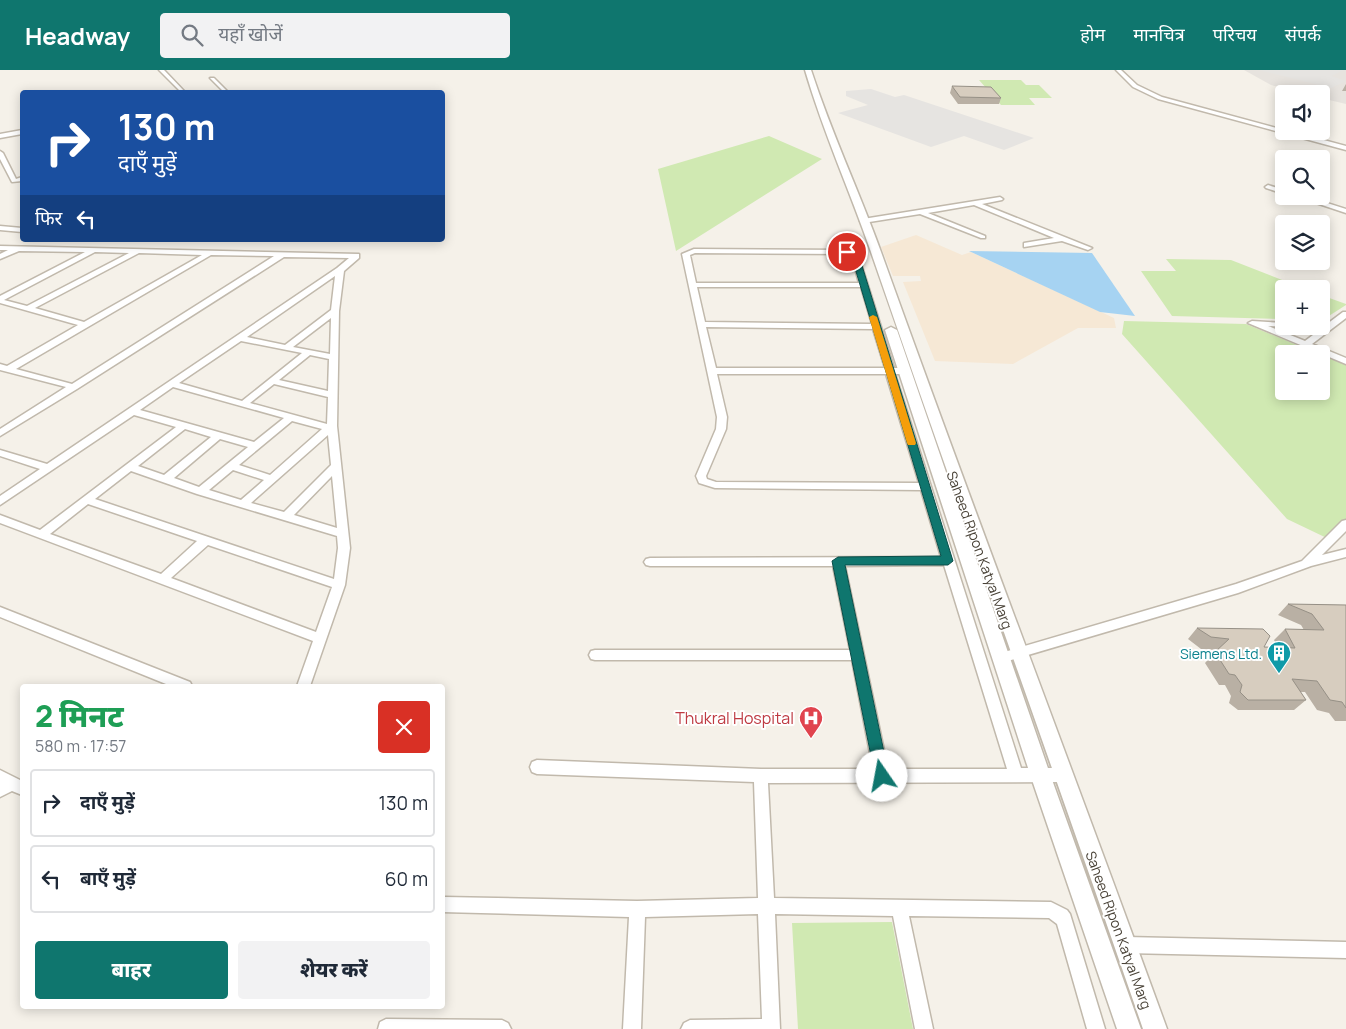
<!DOCTYPE html>
<html lang="hi">
<meta charset="utf-8">
<style>
body{margin:0;font-family:Manrope,"Noto Sans Devanagari",sans-serif;background:#f2f2f3;color:#1f2937;height:100vh;display:flex;flex-direction:column;font-size:19px;white-space:nowrap}
*{box-sizing:border-box;margin:0}
p{font-size:16px;color:#747a83}
.icon{flex:none;width:28px;height:28px;fill:none;stroke:currentColor;stroke-width:2;stroke-linecap:round;stroke-linejoin:round}
.map{position:relative;flex:1;overflow:hidden}
.sheet{position:absolute;left:20px;top:614px;width:425px;height:325px;display:flex;flex-direction:column;background:#fff;border-radius:5px;box-shadow:0 2px 12px #0003}
.sheet>*{flex:none}
.top-card{position:absolute;left:20px;top:20px;width:425px;height:152px;border-radius:5px;box-shadow:0 2px 12px #0003;background:#1a4fa0;color:#fff;overflow:hidden}
.buttons{position:absolute;left:1275px;top:15px;display:grid;gap:10px}
.buttons a{display:grid;place-items:center;width:55px;height:55px;border-radius:5px;background:#fff;box-shadow:0 2px 12px #0003;font-size:25px}
.pin{position:absolute;display:grid;place-items:center;width:42px;height:42px;color:#fff;margin:-21px;border:2px solid #fff;border-radius:50%;box-shadow:0 1px 5px #0007}
.me{position:absolute;width:55px;margin:-28px;rotate:348deg;stroke-linejoin:round;filter:drop-shadow(0 0 4px #0008)}
.turn{display:flex;align-items:center;gap:18px;height:105px;padding:0 15px;font-size:22px}
.turn .icon{width:65px;height:65px;stroke-width:2.5}
.turn b{display:block;font-size:35px;line-height:42px}
.then{display:flex;align-items:center;height:48px;padding:0 15px;background:#0003;gap:10px;font-size:19px}
.round{display:grid;place-items:center;flex:none;width:52px;height:52px;border-radius:5px;background:#f2f2f3}
.summary{display:flex;align-items:center;justify-content:space-between;height:85px;padding:0 15px}
h1{font-size:30px;font-weight:800;line-height:38px;color:#1e9e55}
.button{display:flex;gap:10px;margin-top:auto;padding:10px 15px}
.button a{flex:1;height:58px;border-radius:5px;background:#0f766e;color:#fff;font-size:20px;font-weight:800;line-height:58px;text-align:center}
.button a+a{background:#f2f2f3;color:#1f2937}
ul{padding:0;list-style:none}
li{display:flex;align-items:center;gap:15px;height:68px;margin:0 10px 8px;padding:0 5px;border:2px solid #e0e1e3;border-radius:5px}
li div{flex:1}
li b{display:block;font-size:19px}
li em{font-style:normal}
header{display:flex;align-items:center;gap:30px;box-sizing:border-box;height:70px;padding:0 25px;background:#0f766e;color:#fff}
header strong{font-size:24px}
nav{display:flex;gap:28px;margin-inline-start:auto;font-size:18px}
.search{width:350px;height:45px;background:#f2f2f3;display:flex;align-items:center;gap:12px;box-sizing:border-box;padding:0 18px;border-radius:5px;color:#747a83;font-size:19px}
.map>svg:first-child{display:block}
.commercial{fill:#f6e8d5}
.industrial{fill:#e7e3de}
.green{fill:#d0e9b2}
.parking{fill:#e6e4e1}
.water{fill:#a6d3f2}
.lines{fill:none;stroke-linecap:round;stroke-linejoin:round}
.minor-casing{stroke:#c1b9ac;stroke-width:3}
.tertiary-casing{stroke:#c1b9ac;stroke-width:3}
.minor{fill:#fff;fill-rule:evenodd}
.tertiary{fill:#fff;fill-rule:evenodd}
.wall{fill:#b9b0a4}
.building{fill:#d7cdbf;stroke:#969086}
.route{fill:#0f766e;stroke:#0a4d48}
.slow{fill:#f59e0b}
.labels{text-anchor:middle;dominant-baseline:central;stroke-width:4;stroke-linejoin:round;paint-order:stroke}
.street-label{font-size:14px;fill:#494237;stroke:#fff}
.culture-label{font-size:14px;fill:#0d838f;stroke:#fff;text-anchor:end}
.near-health-label{font-size:16px;fill:#be3a42;stroke:#fff;text-anchor:end}
</style>
<header>
<strong>Headway</strong>
<div class="search"><svg class="icon" aria-label="search" viewBox="0 0 24 24"><circle cx="10" cy="10" r="6"/><path d="M15 15l6 6"/></svg>यहाँ खोजें</div>
<nav><a>होम</a><a>मानचित्र</a><a>परिचय</a><a>संपर्क</a></nav>
</header>
<div class="map">
<svg width="1346" height="959" viewBox="0 0 1346 959">
<rect width="100%" height="100%" fill="#f5f1e9"/>
<!-- commercial -->
<path class="commercial" d="M 916,165 L 962,185 L 971,182 L 1114,248 L 1116,258 L 1078,258 L 1013,294 L 935,291 L 903,212 L 921,211 L 920,206 L 893,206 L 881,177 Z"/>
<!-- industrial -->
<path class="industrial" d="M 1244,0 L 1346,0 L 1346,34 L 1321,28 L 1321,24 L 1304,24 L 1271,15 Z"/>
<!-- green -->
<path class="green" d="M 979,10 L 1021,10 L 1026,15 L 1039,15 L 1052,28 L 1029,28 L 1035,35 L 1001,35 Z
M 769,66 L 822,89 L 676,181 L 658,99 Z
M 1166,189 L 1231,190 L 1305,219 L 1284,219 L 1284,249 L 1172,246 L 1141,201 L 1176,201 Z
M 1321,225 L 1346,234 L 1346,235 L 1321,251 Z
M 1124,251 L 1246,254 L 1319,284 L 1284,284 L 1284,321 L 1321,321 L 1321,285 L 1346,295 L 1346,458 L 1333,471 L 1287,449 L 1122,264 Z
M 892,852 L 913,959 L 798,959 L 792,853 Z"/>
<!-- parking -->
<path class="parking" d="M 1259,0 L 1344,0 L 1331,6 L 1346,11 L 1331,18 Z
M 871,19 L 895,27 L 904,25 L 1034,68 L 1004,80 L 964,66 L 931,77 L 838,43 L 868,35 L 846,26 L 846,21 Z"/>
<!-- water -->
<path class="water" d="M 969,181 L 1092,183 L 1135,246 L 1100,242 Z"/>
<g class="lines">
<!-- minor casing -->
<g class="minor-casing">
<path id="minor" d="M 159,0 L 164,0 L 185,22 L 181,22 Z
M 1116,0 L 1121,0 L 1137,15 L 1162,27 L 1284,60 L 1284,61 L 1290,61 L 1346,76 L 1346,80 L 1158,29 L 1133,17 Z
M 210,8 L 214,8 L 228,22 L 224,22 Z
M 22,60 L 22,64 L 0,68 L 0,64 Z
M 0,81 L 3,83 L 16,109 L 22,107 L 22,111 L 12,112 L 0,89 Z
M 1268,115 L 1284,120 L 1284,124 L 1266,118 L 1265,117 Z
M 1295,126 L 1305,126 L 1346,139 L 1346,143 Z
M 1000,127 L 1003,129 L 1002,130 L 982,134 L 1092,178 L 1088,180 L 1062,171 L 1024,177 L 1024,173 L 1054,168 L 974,135 L 928,143 L 985,166 L 985,168 L 981,168 L 920,144 L 863,153 L 860,151 L 863,149 Z
M 0,156 L 22,158 L 22,162 L 0,160 Z
M 0,176 L 359,184 L 359,188 L 344,201 L 339,241 L 337,356 L 350,478 L 345,515 L 310,616 L 297,616 L 313,571 L 0,453 L 0,445 L 40,460 L 176,357 L 134,345 L 0,435 L 0,426 L 40,399 L 0,386 L 0,380 L 47,394 L 337,198 L 349,188 L 284,187 L 77,319 L 0,366 L 0,359 L 66,317 L 0,300 L 0,294 L 7,296 L 78,255 L 0,233 L 0,226 L 85,182 L 19,181 L 0,189 L 0,184 L 8,180 L 0,180 ZM 95,182 L 129,183 L 27,236 L 4,230 ZM 139,183 L 202,185 L 84,252 L 35,238 ZM 211,185 L 274,186 L 72,314 L 16,299 ZM 335,206 L 331,240 L 285,275 L 247,267 ZM 331,248 L 330,284 L 293,277 ZM 241,271 L 302,283 L 242,331 L 179,313 ZM 310,285 L 329,289 L 328,321 L 279,310 ZM 274,314 L 328,327 L 327,354 L 250,333 ZM 173,317 L 284,348 L 254,372 L 140,340 ZM 292,351 L 322,359 L 270,405 L 239,395 ZM 185,359 L 211,367 L 164,405 L 138,396 ZM 328,365 L 331,395 L 284,442 L 251,433 ZM 220,369 L 248,377 L 199,417 L 174,408 ZM 233,400 L 264,410 L 241,430 L 209,420 ZM 131,401 L 197,424 L 337,466 L 338,478 L 334,509 L 95,429 ZM 332,406 L 337,458 L 294,445 ZM 88,434 L 197,471 L 161,504 L 50,464 ZM 208,475 L 332,517 L 316,562 L 171,508 Z
M 694,179 L 847,180 L 858,184 L 894,298 L 905,298 L 909,301 L 905,304 L 895,304 L 1021,698 L 1063,698 L 1068,700 L 1070,705 L 1068,710 L 1063,712 L 768,713 L 774,828 L 1051,832 L 1067,840 L 1070,844 L 1105,959 L 1087,959 L 1057,854 L 1049,848 L 909,846 L 933,959 L 915,959 L 893,846 L 775,844 L 780,959 L 681,959 L 684,953 L 690,950 L 762,949 L 758,844 L 645,847 L 641,959 L 623,959 L 629,847 L 442,842 L 442,828 L 444,827 L 637,831 L 758,828 L 754,712 L 537,704 L 532,702 L 530,697 L 532,692 L 537,690 L 761,699 L 873,699 L 852,590 L 595,590 L 591,589 L 589,585 L 591,581 L 595,580 L 850,580 L 833,496 L 650,496 L 646,495 L 644,492 L 646,489 L 650,488 L 941,487 L 921,420 L 715,418 L 699,413 L 696,406 L 716,359 L 717,347 L 682,184 ZM 695,183 L 846,184 L 852,187 L 859,213 L 696,213 L 690,185 ZM 697,217 L 861,217 L 872,254 L 705,252 ZM 706,257 L 873,259 L 885,298 L 716,298 ZM 717,304 L 886,304 L 919,413 L 716,412 L 707,409 L 706,406 L 726,359 L 727,347 ZM 944,495 L 1007,699 L 888,699 L 845,496 Z
M 1343,242 L 1346,242 L 1346,248 L 1312,274 L 1346,288 L 1346,294 L 1248,253 L 1252,251 L 1284,253 L 1284,256 L 1287,257 L 1268,256 L 1305,271 L 1321,259 L 1308,256 L 1327,254 Z
M 1346,450 L 1346,461 L 1322,485 L 1346,479 L 1346,487 L 1311,496 L 1238,523 L 1001,593 L 996,592 L 995,588 L 996,584 L 1001,583 L 1236,514 L 1302,491 L 1342,451 Z
M 0,537 L 190,612 L 192,616 L 171,616 L 0,547 Z
M 0,700 L 22,711 L 22,725 L 12,721 L 0,727 Z
M 1126,867 L 1346,872 L 1346,888 L 1126,883 L 1120,881 L 1118,875 L 1120,869 Z
M 386,949 L 502,950 L 508,953 L 511,959 L 378,959 L 380,952 Z"/>
</g>
<!-- tertiary casing -->
<g class="tertiary-casing">
<path id="tertiary" d="M 805,0 L 811,0 C 831,62 859,121 881,182 C 974,442 1073,700 1167,959 L 1143,959 C 1054,700 960,442 871,182 C 850,121 823,62 805,0 Z
M 891,257 L 897,260 L 1050,704 L 1141,959 L 1117,959 L 1030,704 L 885,260 Z"/>
</g>
<!-- minor -->
<use href="#minor" class="minor"/>
<!-- tertiary -->
<use href="#tertiary" class="tertiary"/>
</g>
<!-- wall -->
<path class="wall" d="M 1346,14 L 1346,21 L 1342,21 Z
M 952,16 L 1001,28 L 999,34 L 958,34 L 950,23 Z
M 1288,534 L 1346,535 L 1346,651 L 1335,651 L 1329,643 L 1317,640 L 1305,622 L 1300,622 L 1306,630 L 1294,640 L 1238,640 L 1229,633 L 1231,626 L 1225,615 L 1219,615 L 1205,593 L 1217,580 L 1201,579 L 1188,569 L 1197,558 L 1264,577 L 1278,578 L 1274,570 L 1285,559 L 1304,560 L 1301,555 L 1278,545 Z"/>
<!-- building -->
<path class="building" d="M 952,16 L 991,17 L 1001,28 L 960,27 Z
M 1288,534 L 1346,535 L 1346,638 L 1342,632 L 1330,630 L 1317,611 L 1292,609 L 1306,630 L 1248,630 L 1240,622 L 1242,615 L 1235,605 L 1229,604 L 1215,582 L 1229,569 L 1211,567 L 1197,558 L 1263,559 L 1270,566 L 1264,577 L 1295,578 L 1285,559 L 1324,560 L 1312,544 Z"/>
<!-- route -->
<path class="route" d="M 844,181 L 850,181 L 859,186 L 953,491 L 948,495 L 845,495 L 889,706 L 887,710 L 882,712 L 877,710 L 875,706 L 832,491 L 838,487 L 941,486 L 852,188 L 844,184 Z"/>
<!-- slow -->
<path class="slow" d="M 873,245 L 877,247 L 916,373 L 915,375 L 908,375 L 907,373 L 869,247 Z"/>
<!-- icons -->
<defs>
<g id="building-pin" transform="scale(1.25)"><path d="M0 17L-7.5 6A9.5 9.5 0 1 1 7.5 6Z" fill="#0f9aa8" stroke="#fff"/><path d="M-4-6H4V6H1V3H-1V6H-4ZM-2.5-4.3h1.7v1.8h-1.7ZM.8-4.3h1.7v1.8H.8ZM-2.5-1h1.7V.8h-1.7ZM.8-1h1.7V.8H.8Z" fill="#fff"/></g>
<g id="hospital-pin" transform="scale(1.25)"><path d="M0 17L-7.5 6A9.5 9.5 0 1 1 7.5 6Z" fill="#e0444e" stroke="#fff"/><path d="M-5-5h3v3.5h4V-5h3V5h-3V1.5h-4V5h-3Z" fill="#fff"/></g>
</defs>
<g fill-rule="evenodd">
<use href="#building-pin" x="1279" y="583"/>
<use href="#hospital-pin" x="811" y="648"/>
</g>
<g class="labels">
<!-- street labels -->
<g class="street-label">
<text transform="translate(980 480) rotate(70)">Saheed Ripon Katyal Marg</text>
<text transform="translate(1119 860) rotate(70)">Saheed Ripon Katyal Marg</text>
</g>
<!-- culture labels -->
<g class="culture-label">
<text x="1262" y="583">Siemens Ltd.</text>
</g>
<!-- near-health labels -->
<g class="near-health-label">
<text x="794" y="648">Thukral Hospital</text>
</g>
</g>
</svg>
<div class="buttons">
<a><svg class="icon" aria-label="sound" viewBox="0 0 24 24"><path d="M4 9h4l5-4v14l-5-4H4zM17 9q2 3 0 6"/></svg></a>
<a><svg class="icon" aria-label="search" viewBox="0 0 24 24"><circle cx="10" cy="10" r="6"/><path d="M15 15l6 6"/></svg></a>
<a><svg class="icon" aria-label="layers" viewBox="0 0 24 24"><path d="M12 4l9 5-9 5-9-5zM3 14l9 5 9-5"/></svg></a>
<a>+</a>
<a>−</a>
</div>
<div class="pin" style="left:847px;top:182px;background:#d93025"><svg class="icon" aria-label="arrive" viewBox="0 0 24 24"><path d="M6 21V4h12l-3 4 3 4H6"/></svg></div>
<svg class="me" style="left:882px;top:706px" viewBox="-20 -20 40 40"><circle r="19" fill="#fff"/><path d="M0-13L10 11 0 6-10 11z" fill="#0f766e"/></svg>
<div class="top-card">
<div class="turn"><svg class="icon" aria-label="right" viewBox="0 0 24 24"><path d="M7 20v-9h11M14 6l5 5-5 5"/></svg><div><b>130 m</b>दाएँ मुड़ें</div></div>
<div class="then">फिर<svg class="icon" aria-label="left" viewBox="0 0 24 24"><path d="M17 20v-9H6M10 6l-5 5 5 5"/></svg></div>
</div>
<section class="sheet">
<div class="summary"><div><h1>2 मिनट</h1><p>580 m · 17:57</p></div><a class="round" style="background:#d93025;color:#fff"><svg class="icon" aria-label="close" viewBox="0 0 24 24"><path d="M6 6l12 12M18 6L6 18"/></svg></a></div>
<ul>
<li><svg class="icon" aria-label="right" viewBox="0 0 24 24"><path d="M7 20v-9h11M14 6l5 5-5 5"/></svg><div><b>दाएँ मुड़ें</b></div><em>130 m</em></li>
<li><svg class="icon" aria-label="left" viewBox="0 0 24 24"><path d="M17 20v-9H6M10 6l-5 5 5 5"/></svg><div><b>बाएँ मुड़ें</b></div><em>60 m</em></li>
</ul>
<div class="button"><a>बाहर</a><a>शेयर करें</a></div>
</section>
</div>
